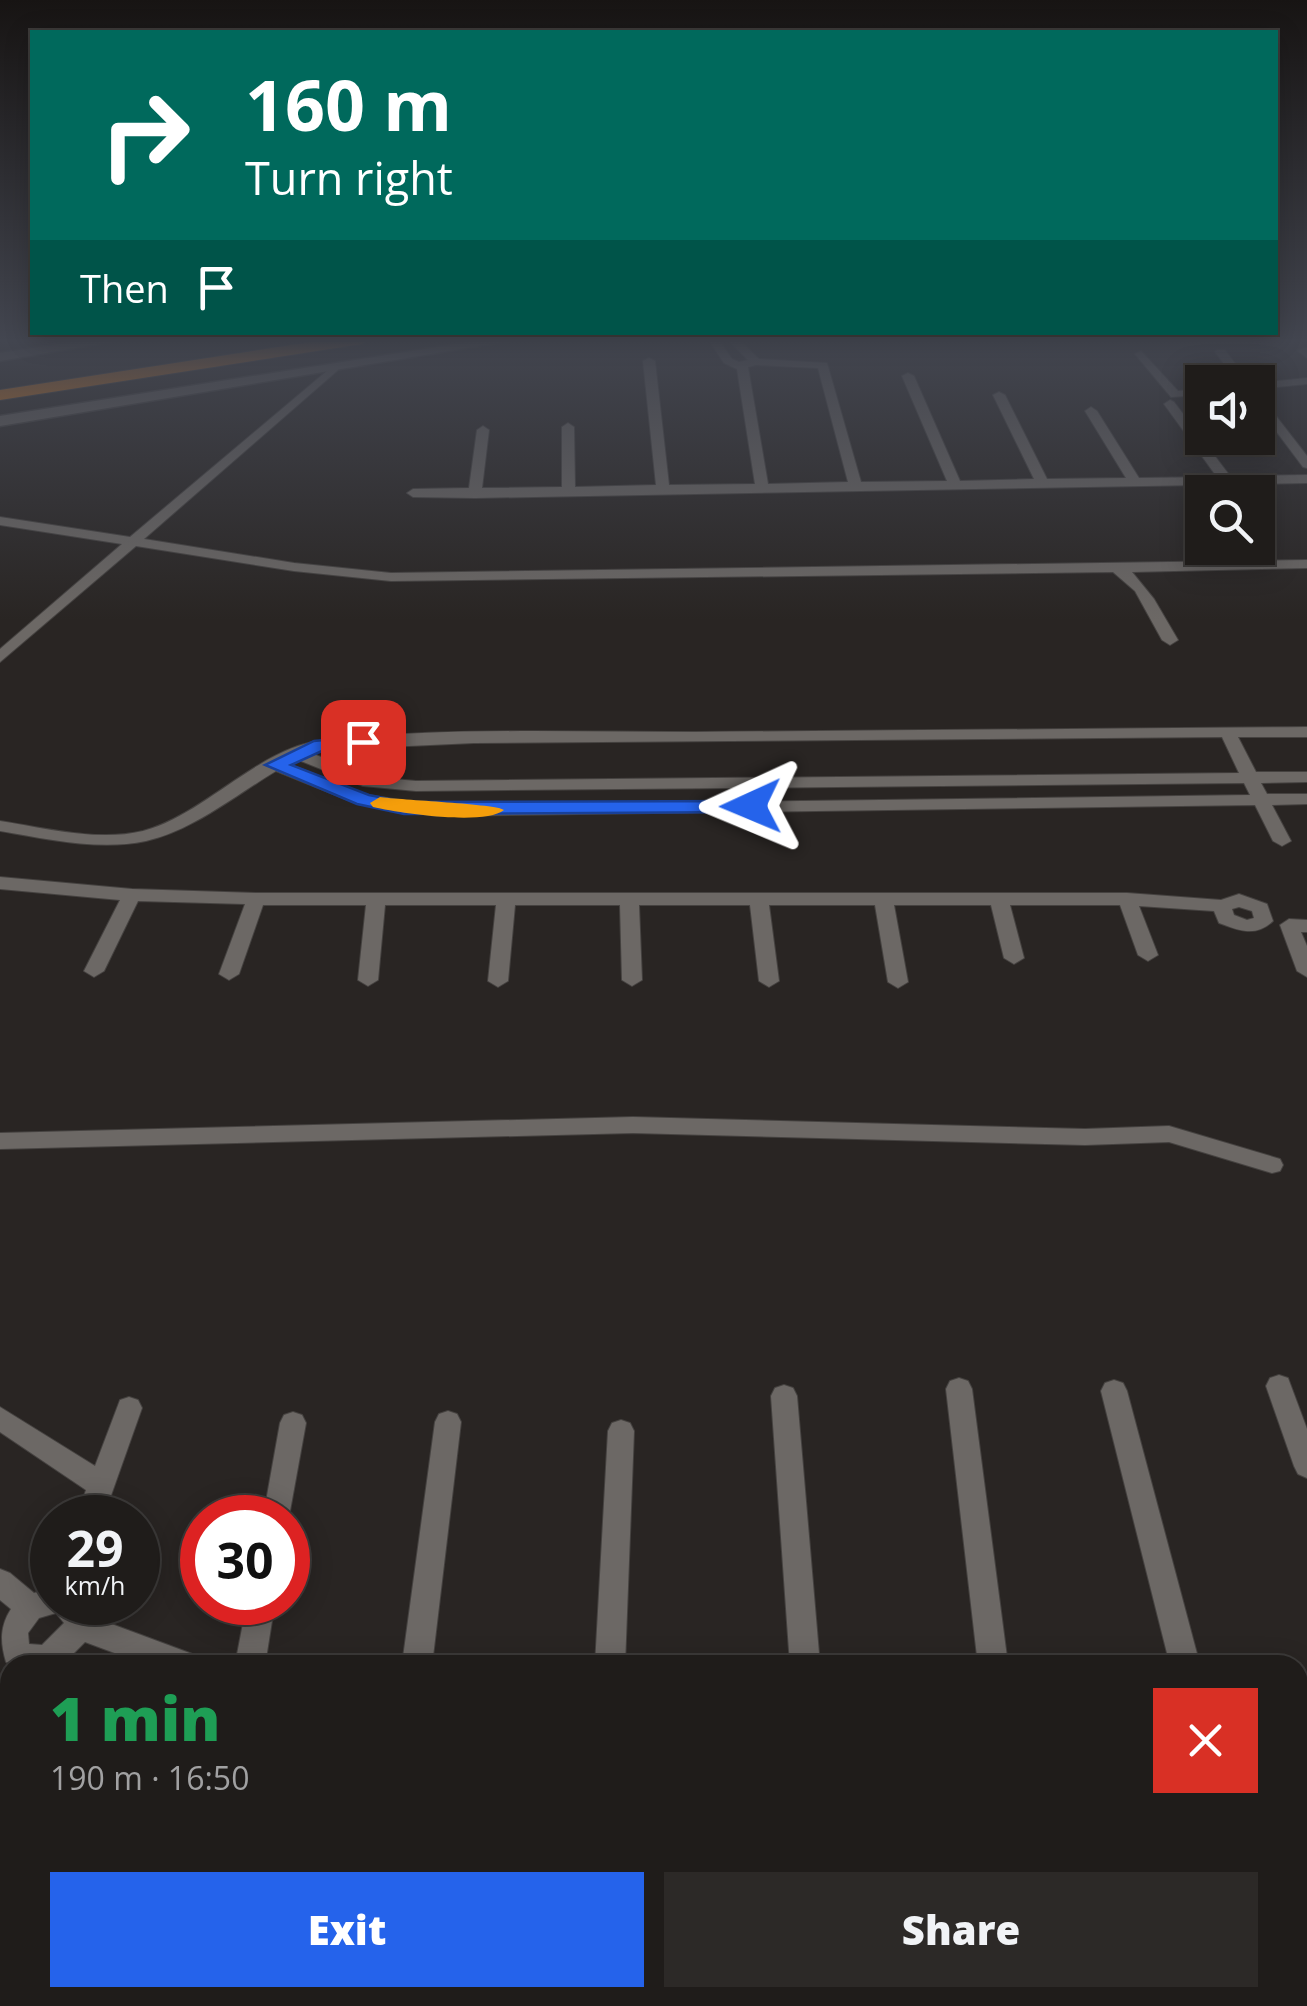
<!DOCTYPE html>
<meta charset="utf-8">
<style>
body{margin:0;font-family:"Open Sans",sans-serif;background:#2c2927;color:#f1f3f6;height:100vh;display:flex;flex-direction:column;font-size:38px;white-space:nowrap}
*{box-sizing:border-box;margin:0}
p{font-size:32px;color:#a1a1a2}
.icon{flex:none;width:55px;height:55px;fill:none;stroke:currentColor;stroke-width:2;stroke-linecap:round;stroke-linejoin:round}
.map{position:relative;flex:1;overflow:hidden}
.side{position:absolute;left:0px;top:1655px;width:1308px;height:352px;display:flex;flex-direction:column;background:#1f1c1a;border-radius:30px 30px 0 0;box-shadow:0 5px 25px #0003,0 0 0 2px #3c3a39}
.side>*{flex:none}
.top-card{position:absolute;left:30px;top:30px;width:1248px;height:305px;border-radius:0px;box-shadow:0 5px 25px #0003,0 0 0 2px #3c3a39;background:#00695c;color:#fff;overflow:hidden}
.buttons{position:absolute;left:1185px;top:365px;display:grid;gap:20px}
.buttons a{display:grid;place-items:center;width:90px;height:90px;border-radius:0px;background:#1f1c1a;box-shadow:0 5px 25px #0003,0 0 0 2px #3c3a39;font-size:50px}
.speed{position:absolute;left:30px;top:1495px;display:flex;gap:20px;font-size:50px;font-weight:700;text-align:center}
.speed>*{display:grid;place-content:center;width:130px;height:130px;border-radius:50%;background:#1f1c1a;box-shadow:0 5px 25px #0003,0 0 0 2px #3c3a39;line-height:1}
.speed small{font-size:25px;font-weight:400}
.speed .limit{border:15px solid #d22;background:#fff;color:#111}
.pin{position:absolute;display:grid;place-items:center;width:85px;height:85px;color:#fff;margin:-42px;border-radius:20px;box-shadow:0 5px 15px #0006}
.me{position:absolute;width:110px;margin:-55px;rotate:269deg;stroke-linejoin:round;filter:drop-shadow(0 0 8px #0008)}
.turn{display:flex;align-items:center;gap:35px;height:210px;padding:0 50px;font-size:45px}
.turn .icon{width:130px;height:130px;stroke-width:2.5}
.turn b{display:block;font-size:70px;line-height:85px}
.then{display:flex;align-items:center;height:95px;padding:0 50px;background:#0003;gap:20px;font-size:38px}
.round{display:grid;place-items:center;flex:none;width:105px;height:105px;border-radius:0px;background:#2c2927}
.summary{display:flex;align-items:center;justify-content:space-between;height:170px;padding:0 50px}
h1{font-size:60px;font-weight:800;line-height:75px;color:#1e9e55}
.action{display:flex;gap:20px;margin-top:auto;padding:20px 50px}
.action a{flex:1;height:115px;border-radius:0px;background:#2563eb;color:#fff;font-size:40px;font-weight:800;line-height:115px;text-align:center}
.action a+a{background:#2c2927;color:#f1f3f6}
.map>svg:first-child{display:block}
.lines{fill:none;stroke-linecap:round;stroke-linejoin:round}
.minor-casing{stroke:#454240;stroke-width:2}
.secondary-casing{stroke:#454240;stroke-width:3}
.motorway-casing{stroke:#454240;stroke-width:2}
.minor{fill:#6c6865;fill-rule:evenodd}
.secondary{fill:#6c6865;fill-rule:evenodd}
.motorway{fill:#f78414;fill-rule:evenodd}
.route{fill:#2563eb;stroke:#184099;stroke-width:2.5}
.slow{fill:#f59e0b}
</style>
<div class="map">
<svg width="1307" height="2006" viewBox="0 0 1307 2006">
<rect width="100%" height="100%" fill="#292523"/>
<g class="lines">
<!-- minor casing -->
<g class="minor-casing">
<path id="minor" d="M 708,339 L 718,339 L 732,359 L 739,362 L 748,360 L 727,339 L 738,339 L 759,359 L 827,363 L 861,482 L 947,481 L 902,376 L 908,373 L 914,376 L 960,481 L 1034,479 L 993,395 L 999,392 L 1005,395 L 1047,479 L 1126,478 L 1085,411 L 1091,407 L 1097,411 L 1139,478 L 1217,477 L 1164,404 L 1170,400 L 1174,402 L 1230,476 L 1307,475 L 1307,483 L 475,498 L 413,497 L 407,493 L 413,489 L 469,488 L 477,430 L 483,426 L 489,430 L 482,488 L 562,487 L 562,427 L 568,423 L 574,427 L 575,487 L 656,485 L 643,361 L 649,358 L 655,361 L 669,485 L 755,484 L 737,369 L 724,363 ZM 756,365 L 818,368 L 848,482 L 768,484 L 748,367 Z
M 1304,348 L 1307,348 L 1307,358 L 1298,351 Z
M 1217,350 L 1225,350 L 1249,382 L 1238,382 L 1215,352 Z
M 1141,351 L 1178,391 L 1202,389 L 1202,395 L 1171,397 L 1135,354 Z
M 334,365 L 338,366 L 338,370 L 144,539 L 294,563 L 391,573 L 1307,560 L 1307,568 L 1132,572 L 1154,599 L 1178,640 L 1170,645 L 1162,640 L 1135,591 L 1113,572 L 391,581 L 294,571 L 136,546 L 0,662 L 0,649 L 122,544 L 0,525 L 0,517 L 130,537 Z
M 1307,378 L 1307,384 L 1258,389 L 1258,383 Z
M 1258,396 L 1262,398 L 1307,456 L 1307,468 L 1303,467 L 1258,407 Z
M 1307,727 L 1307,737 L 1238,737 L 1256,772 L 1307,772 L 1307,782 L 1261,783 L 1267,794 L 1307,794 L 1307,804 L 1272,805 L 1291,841 L 1282,846 L 1273,841 L 1255,805 L 437,816 L 358,804 L 276,771 C 236,795 192,831 146,841 C 99,851 47,839 0,831 L 0,821 C 44,828 98,842 143,831 C 206,814 259,747 324,740 C 446,727 572,732 695,732 C 899,730 1103,729 1307,727 ZM 1222,737 L 1239,773 L 416,781 L 372,777 L 311,753 L 322,750 L 474,743 ZM 296,759 L 363,786 L 416,791 L 1244,783 L 1250,795 L 437,806 L 368,795 L 288,764 Z
M 0,877 L 132,889 L 256,893 L 1127,893 L 1221,900 L 1239,894 L 1267,904 L 1273,921 C 1256,937 1240,931 1219,923 L 1214,911 L 1139,906 L 1158,955 L 1148,961 L 1138,955 L 1120,905 L 1010,905 L 1024,958 L 1014,964 L 1004,958 L 991,905 L 894,905 L 908,982 L 898,988 L 888,982 L 875,905 L 769,905 L 779,981 L 769,987 L 759,981 L 750,905 L 639,905 L 642,980 L 632,986 L 622,980 L 620,905 L 515,905 L 508,981 L 498,987 L 488,981 L 496,905 L 385,905 L 378,980 L 368,986 L 358,980 L 366,905 L 263,905 L 239,974 L 229,980 L 219,974 L 245,904 L 138,901 L 104,971 L 94,977 L 84,971 L 120,900 L 0,889 ZM 1239,907 L 1252,911 L 1254,918 L 1247,920 L 1234,915 L 1232,909 Z
M 1289,919 L 1307,920 L 1307,932 L 1301,932 L 1307,946 L 1307,977 L 1297,971 L 1280,925 Z
M 633,1117 L 1085,1129 L 1169,1126 L 1280,1159 L 1283,1165 L 1280,1171 L 1272,1173 L 1169,1142 L 1085,1145 L 633,1133 L 0,1149 L 0,1133 Z
M 1279,1375 L 1288,1378 L 1307,1429 L 1307,1478 L 1298,1474 L 1294,1466 L 1266,1386 L 1270,1378 Z
M 959,1378 L 968,1381 L 972,1389 L 1008,1665 L 978,1665 L 946,1389 L 950,1381 Z
M 1114,1380 L 1123,1383 L 1127,1391 L 1200,1665 L 1170,1665 L 1101,1391 L 1105,1383 Z
M 784,1385 L 793,1388 L 797,1396 L 820,1665 L 790,1665 L 771,1396 L 775,1388 Z
M 129,1397 L 138,1400 L 142,1408 L 103,1518 L 76,1518 L 86,1490 L 0,1432 L 0,1407 L 95,1466 L 120,1400 Z
M 448,1411 L 457,1414 L 461,1422 L 432,1665 L 402,1665 L 435,1422 L 439,1414 Z
M 293,1412 L 302,1415 L 306,1423 L 288,1522 L 288,1518 L 263,1518 L 280,1423 L 284,1415 Z
M 621,1420 L 630,1423 L 634,1431 L 625,1665 L 595,1665 L 608,1431 L 612,1423 Z
M 0,1569 L 10,1573 L 34,1593 L 52,1588 L 52,1602 L 84,1602 L 90,1616 L 195,1655 L 200,1665 L 147,1665 L 85,1642 L 62,1665 L 11,1665 L 6,1662 C 0,1642 0,1626 11,1609 L 0,1600 ZM 56,1613 L 64,1623 L 42,1645 L 29,1644 L 28,1633 L 39,1618 Z
M 247,1602 L 275,1602 L 265,1665 L 235,1665 Z
M 1298,1701 L 1307,1701 L 1307,1731 L 1298,1731 Z
M 52,1998 L 156,1998 L 160,2006 L 48,2006 Z
M 260,1998 L 339,1998 L 343,2006 L 256,2006 Z"/>
</g>
<!-- secondary casing -->
<g class="secondary-casing">
<path id="secondary" d="M 93,339 L 127,339 L 0,361 L 0,353 Z
M 488,339 L 521,339 L 0,426 L 0,416 Z"/>
</g>
<!-- motorway casing -->
<g class="motorway-casing">
<path id="motorway" d="M 330,339 L 370,339 L 362,344 L 0,400 L 0,390 Z"/>
</g>
<!-- minor -->
<use href="#minor" class="minor"/>
<!-- secondary -->
<use href="#secondary" class="secondary"/>
<!-- motorway -->
<use href="#motorway" class="motorway"/>
</g>
<!-- sky -->
<linearGradient id="sky" x2="0" y2="1"><stop stop-color="#171413"/><stop offset="0.55" stop-color="#434650"/><stop offset="1" stop-color="#434650" stop-opacity="0"/></linearGradient>
<rect width="1307" height="620" fill="url(#sky)"/>
<!-- route -->
<path class="route" d="M 363,736 L 372,742 L 370,746 L 324,750 L 291,765 L 369,795 L 404,802 L 751,801 L 761,806 L 751,812 L 404,814 L 357,804 L 265,765 L 314,741 Z"/>
<!-- slow -->
<path class="slow" d="M 380,797 C 399,800 498,804 504,810 C 484,826 399,813 373,807 L 370,803 Z"/>
</svg>
<div class="buttons">
<a><svg class="icon" aria-label="sound" viewBox="0 0 24 24"><path d="M4 9h4l5-4v14l-5-4H4zM17 9q2 3 0 6"/></svg></a>
<a><svg class="icon" aria-label="search" viewBox="0 0 24 24"><circle cx="10" cy="10" r="6"/><path d="M15 15l6 6"/></svg></a>
</div>
<div class="speed"><div>29<small>km/h</small></div><div class="limit">30</div></div>
<div class="pin" style="left:363px;top:742px;background:#d93025"><svg class="icon" aria-label="arrive" viewBox="0 0 24 24"><path d="M6 21V4h12l-3 4 3 4H6"/></svg></div>
<svg class="me" style="left:751px;top:806px" viewBox="-20 -20 40 40"><path d="M0-17L14 15 0 8-14 15z" fill="#2563eb" stroke="#fff" stroke-width="4"/></svg>
<div class="top-card">
<div class="turn"><svg class="icon" aria-label="right" viewBox="0 0 24 24"><path d="M7 20v-9h11M14 6l5 5-5 5"/></svg><div><b>160 m</b>Turn right</div></div>
<div class="then">Then<svg class="icon" aria-label="arrive" viewBox="0 0 24 24"><path d="M6 21V4h12l-3 4 3 4H6"/></svg></div>
</div>
<section class="side">
<div class="summary"><div><h1>1 min</h1><p>190 m · 16:50</p></div><a class="round" style="background:#d93025;color:#fff"><svg class="icon" aria-label="close" viewBox="0 0 24 24"><path d="M6 6l12 12M18 6L6 18"/></svg></a></div>
<div class="action"><a>Exit</a><a>Share</a></div>
</section>
</div>
